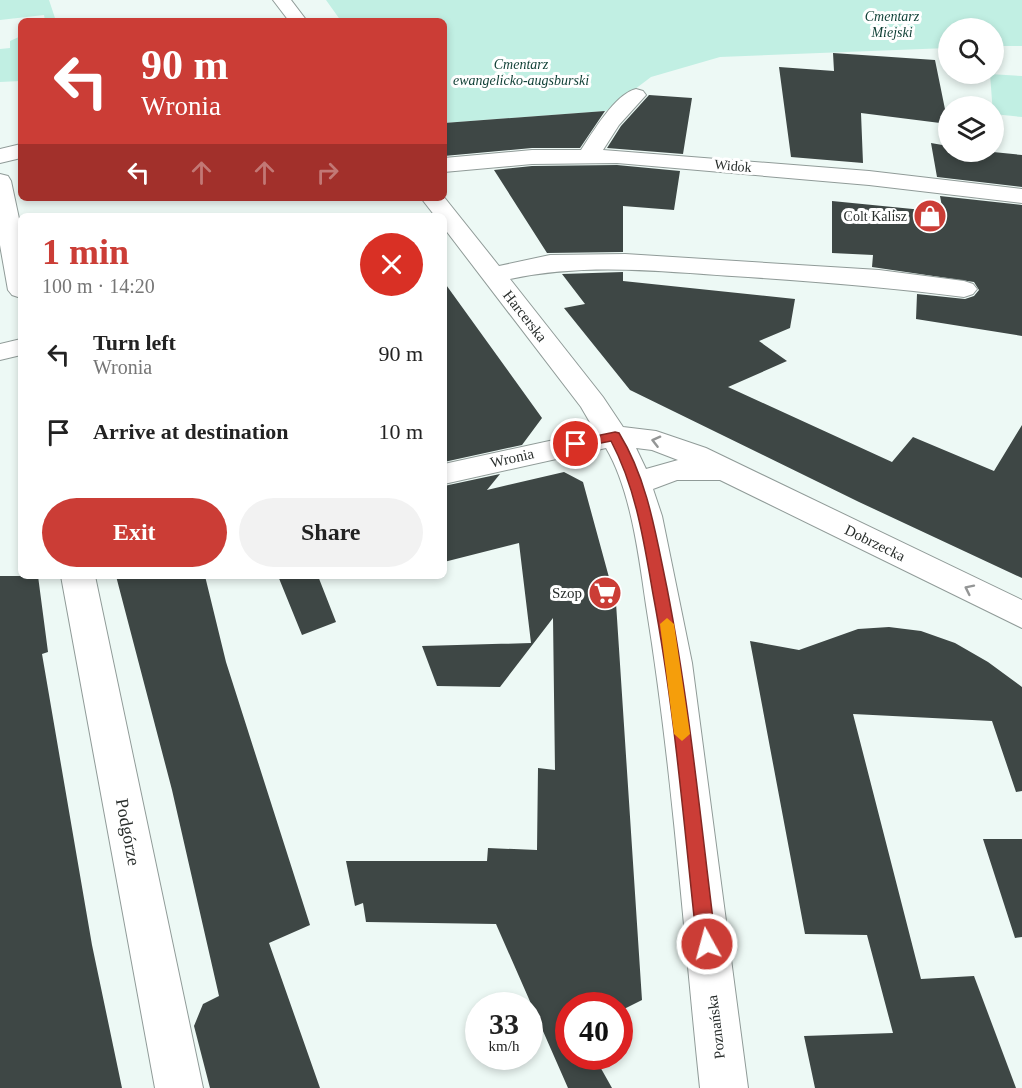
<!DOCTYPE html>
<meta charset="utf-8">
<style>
body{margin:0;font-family:Georgia,serif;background:#f2f2f2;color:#222;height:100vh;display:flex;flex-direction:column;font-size:22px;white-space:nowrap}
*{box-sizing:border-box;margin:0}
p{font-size:20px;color:#767676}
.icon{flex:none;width:33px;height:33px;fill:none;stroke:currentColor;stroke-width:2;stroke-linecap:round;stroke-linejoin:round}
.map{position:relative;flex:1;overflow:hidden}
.sheet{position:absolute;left:18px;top:213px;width:429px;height:366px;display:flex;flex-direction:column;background:#fff;border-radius:9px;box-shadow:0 3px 9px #0003}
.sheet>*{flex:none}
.hud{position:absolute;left:18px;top:18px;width:429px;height:183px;border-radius:9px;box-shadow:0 3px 9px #0003;background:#cb3d36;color:#fff;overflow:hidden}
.fabs{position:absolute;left:938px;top:18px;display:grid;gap:12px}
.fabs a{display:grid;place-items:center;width:66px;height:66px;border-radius:50%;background:#fff;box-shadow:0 3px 9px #0003;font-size:30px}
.speed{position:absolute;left:465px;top:992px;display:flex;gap:12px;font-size:30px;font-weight:700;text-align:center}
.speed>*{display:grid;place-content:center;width:78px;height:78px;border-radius:50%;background:#fff;box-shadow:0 3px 9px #0003;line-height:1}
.speed small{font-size:15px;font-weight:400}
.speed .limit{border:9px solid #d22;background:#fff;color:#111}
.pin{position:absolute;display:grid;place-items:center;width:51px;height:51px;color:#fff;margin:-26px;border:3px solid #fff;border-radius:50%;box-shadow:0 2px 6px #0007}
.me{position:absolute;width:66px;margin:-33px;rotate:353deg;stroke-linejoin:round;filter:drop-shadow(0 0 4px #0008)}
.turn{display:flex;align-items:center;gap:21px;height:126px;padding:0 24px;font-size:27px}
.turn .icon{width:78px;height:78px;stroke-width:2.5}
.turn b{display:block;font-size:42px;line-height:51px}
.lanes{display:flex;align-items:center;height:57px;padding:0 24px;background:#0003;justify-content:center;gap:30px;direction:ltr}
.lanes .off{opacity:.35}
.round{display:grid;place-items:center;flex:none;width:63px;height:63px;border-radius:32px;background:#f2f2f2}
.summary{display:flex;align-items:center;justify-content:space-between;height:102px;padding:0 24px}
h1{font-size:36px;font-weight:700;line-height:45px;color:#cb3d36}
.cta{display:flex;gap:12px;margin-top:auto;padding:12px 24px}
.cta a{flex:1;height:69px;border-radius:36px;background:#cb3d36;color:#fff;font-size:24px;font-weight:700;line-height:69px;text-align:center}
.cta a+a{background:#f2f2f2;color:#222}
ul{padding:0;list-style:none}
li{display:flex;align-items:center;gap:18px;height:78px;padding:0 24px}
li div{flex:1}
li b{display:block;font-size:22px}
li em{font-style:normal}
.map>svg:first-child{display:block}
.green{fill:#c1efe3}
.building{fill:#3e4745}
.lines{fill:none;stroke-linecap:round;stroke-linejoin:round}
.minor-casing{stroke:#909b98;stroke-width:2}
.minor{fill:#fff;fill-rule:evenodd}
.oneway{stroke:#949696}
.route{fill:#cb3d36;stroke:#842823;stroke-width:1.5}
.slow{fill:#f59e0b}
.labels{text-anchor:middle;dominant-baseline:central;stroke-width:6;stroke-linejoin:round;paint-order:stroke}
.far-park-label{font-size:14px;font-style:italic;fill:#0f3f35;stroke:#fff}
.far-street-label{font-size:14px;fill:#292e2c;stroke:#fff}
.far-poi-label{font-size:14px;fill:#292e2c;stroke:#fff;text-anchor:end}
.street-label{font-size:15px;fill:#292e2c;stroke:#fff}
.poi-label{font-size:15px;fill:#292e2c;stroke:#fff;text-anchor:end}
.near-street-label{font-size:18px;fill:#292e2c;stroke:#fff}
</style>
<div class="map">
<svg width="1022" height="1088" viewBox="0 0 1022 1088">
<rect width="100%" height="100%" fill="#edf9f5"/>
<!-- green -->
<path class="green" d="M 0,0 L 49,0 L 56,21 L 45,21 L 44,15 L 0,20 Z
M 326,0 L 1022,0 L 1022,46 L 993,46 L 993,28 L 948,28 L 948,48 L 720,57 L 651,77 L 606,111 L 444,123 L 444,21 L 341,21 Z
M 21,36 L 21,81 L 0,82 L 0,49 L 10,48 L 10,41 Z
M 990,74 L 1022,76 L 1022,117 L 993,114 Z"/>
<!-- building -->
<path class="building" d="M 833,53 L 935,60 L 948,124 L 861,113 L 863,163 L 791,157 L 779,67 L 834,71 Z
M 649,95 L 692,98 L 683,154 L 607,148 L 621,126 Z
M 605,111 L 580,148 L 532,148 L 444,156 L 444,123 Z
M 931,143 L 948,146 L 948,152 L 993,152 L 1022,155 L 1022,187 L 937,177 Z
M 617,165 L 680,171 L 674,210 L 623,206 L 623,252 L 547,253 L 494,170 L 532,166 Z
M 940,196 L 1022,205 L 1022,336 L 916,319 L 917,294 L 965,299 L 974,296 L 979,290 L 974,282 L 872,267 L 873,255 L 832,253 L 832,201 L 943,212 Z
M 623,272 L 623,281 L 795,299 L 790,328 L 759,341 L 787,361 L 728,387 L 892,462 L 913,437 L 994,471 L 1022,425 L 1022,578 L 859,502 L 630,390 L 564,308 L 585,304 L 562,274 Z
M 444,282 L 542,418 L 522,445 L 444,462 Z
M 564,472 L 583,482 L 616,603 L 642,1000 L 620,1011 L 620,1005 L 568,1005 L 568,1056 L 594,1056 L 612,1088 L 568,1088 L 496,924 L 366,922 L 363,903 L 355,906 L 346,861 L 487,861 L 488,848 L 537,850 L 538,768 L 555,770 L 553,618 L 500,687 L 437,686 L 422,646 L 531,643 L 519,543 L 444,562 L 444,486 L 500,474 L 487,490 Z
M 0,576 L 38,576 L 48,652 L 42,654 L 92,945 L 122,1088 L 0,1088 Z
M 116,576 L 205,576 L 226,662 L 310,925 L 269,943 L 320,1088 L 210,1088 L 194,1026 L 203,1004 L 219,996 L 172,790 Z
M 278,576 L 318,576 L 336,622 L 302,635 Z
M 889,627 L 921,631 L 955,643 L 988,662 L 1022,687 L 1022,791 L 1016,792 L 992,721 L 853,714 L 921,979 L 974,976 L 1016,1088 L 815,1088 L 804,1036 L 893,1033 L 867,935 L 805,934 L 750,641 L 799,650 L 858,629 Z
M 983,839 L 1022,839 L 1022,937 L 1015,938 Z"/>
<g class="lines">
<!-- minor casing -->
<g class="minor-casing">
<path id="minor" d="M 273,0 L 291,0 L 307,21 L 289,21 Z
M 636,89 L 643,91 L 646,95 L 619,125 L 603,150 L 869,171 L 1022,189 L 1022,203 L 869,185 L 617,163 L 532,164 L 444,172 L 444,158 L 532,150 L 581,150 C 593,132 615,94 636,89 Z
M 21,144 L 21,158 L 0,163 L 0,149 Z
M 0,174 L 8,176 L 11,181 L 21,228 L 21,298 L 12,295 L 8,290 L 0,245 Z
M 444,197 L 499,266 L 550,255 L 625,254 L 879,270 L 964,281 L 973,284 L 977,289 L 973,294 L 964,297 C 887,287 810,281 732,276 C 657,271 584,263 510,279 L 603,397 L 623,427 L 656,431 L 706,448 L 1022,600 L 1022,628 L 720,480 L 677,480 L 653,489 L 662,516 L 692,663 L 748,1088 L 700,1088 C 683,927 672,765 646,605 C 639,557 631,490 606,448 L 444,484 L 444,464 L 595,431 L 581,407 L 444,228 L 444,216 L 435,216 L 421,198 ZM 636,448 L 652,450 L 678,460 L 646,469 Z
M 21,339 L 21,355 L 0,360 L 0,344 Z
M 61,576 L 95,576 L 203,1088 L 155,1088 Z"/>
</g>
<!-- minor -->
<use href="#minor" class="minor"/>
</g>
<!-- one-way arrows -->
<defs><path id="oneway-chevron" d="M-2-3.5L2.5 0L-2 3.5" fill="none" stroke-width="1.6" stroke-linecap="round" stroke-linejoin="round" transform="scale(1.5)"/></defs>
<g class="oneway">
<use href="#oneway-chevron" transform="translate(656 441) rotate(-166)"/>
<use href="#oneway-chevron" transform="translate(969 589) rotate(-154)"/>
</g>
<!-- route -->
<path class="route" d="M 615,432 L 619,433 C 648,480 656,536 667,588 C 690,706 701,825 716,944 L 713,950 L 707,953 L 700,950 L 697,944 C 684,827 675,710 653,594 C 644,542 636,488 611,441 L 576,448 L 570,444 L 572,441 Z"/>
<!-- slow -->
<path class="slow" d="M 667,618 L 674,624 L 690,734 L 682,741 L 674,734 L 660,624 Z"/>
<!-- icons -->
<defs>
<g id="shop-disc" transform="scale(1.725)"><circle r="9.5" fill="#cb3d36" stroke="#fff"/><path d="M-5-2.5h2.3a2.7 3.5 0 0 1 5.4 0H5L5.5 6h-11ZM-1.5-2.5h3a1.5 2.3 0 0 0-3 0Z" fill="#fff"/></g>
<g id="supermarket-disc" transform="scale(1.725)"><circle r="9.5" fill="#cb3d36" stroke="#fff"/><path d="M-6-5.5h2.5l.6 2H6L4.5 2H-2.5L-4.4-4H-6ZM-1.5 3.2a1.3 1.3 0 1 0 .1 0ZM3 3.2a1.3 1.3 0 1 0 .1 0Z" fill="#fff"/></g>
</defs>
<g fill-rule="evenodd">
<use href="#shop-disc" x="930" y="216"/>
<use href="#supermarket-disc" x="605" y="593"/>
</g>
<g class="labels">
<!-- far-park labels -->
<g class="far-park-label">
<text x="892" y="16">Cmentarz<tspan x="892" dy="16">Miejski</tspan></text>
<text x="521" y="64">Cmentarz<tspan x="521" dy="16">ewangelicko-augsburski</tspan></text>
</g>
<!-- far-street labels -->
<g class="far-street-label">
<text transform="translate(733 166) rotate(5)">Widok</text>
</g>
<!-- far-poi labels -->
<g class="far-poi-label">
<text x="907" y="216">Colt Kalisz</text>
</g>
<!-- street labels -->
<g class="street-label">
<text transform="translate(525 316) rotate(52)">Harcerska</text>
<text transform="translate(512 458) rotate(-13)">Wronia</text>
<text transform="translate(875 543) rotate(26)">Dobrzecka</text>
<text transform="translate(716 1027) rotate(-97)">Poznańska</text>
</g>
<!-- poi labels -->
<g class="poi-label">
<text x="582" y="593">Szop</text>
</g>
<!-- near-street labels -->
<g class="near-street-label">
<text transform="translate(128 832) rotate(79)">Podgórze</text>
</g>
</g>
</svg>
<div class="fabs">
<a><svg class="icon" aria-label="search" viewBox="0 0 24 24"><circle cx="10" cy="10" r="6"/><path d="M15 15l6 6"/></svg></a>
<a><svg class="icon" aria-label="layers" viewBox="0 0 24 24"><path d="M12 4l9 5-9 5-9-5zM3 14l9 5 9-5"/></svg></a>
</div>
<div class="speed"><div>33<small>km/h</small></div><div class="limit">40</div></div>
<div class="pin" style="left:576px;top:444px;background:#d93025"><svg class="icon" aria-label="arrive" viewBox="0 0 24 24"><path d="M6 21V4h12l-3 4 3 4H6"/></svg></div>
<svg class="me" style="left:707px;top:944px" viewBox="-20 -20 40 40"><circle r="17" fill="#cb3d36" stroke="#fff" stroke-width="3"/><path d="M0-11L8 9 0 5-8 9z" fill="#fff"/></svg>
<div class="hud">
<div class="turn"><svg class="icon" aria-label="left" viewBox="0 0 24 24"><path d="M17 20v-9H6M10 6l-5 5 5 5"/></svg><div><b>90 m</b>Wronia</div></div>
<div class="lanes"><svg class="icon" aria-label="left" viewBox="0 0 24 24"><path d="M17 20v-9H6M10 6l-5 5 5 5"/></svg><svg class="icon off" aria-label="ahead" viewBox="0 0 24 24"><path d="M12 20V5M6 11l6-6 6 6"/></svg><svg class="icon off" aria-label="ahead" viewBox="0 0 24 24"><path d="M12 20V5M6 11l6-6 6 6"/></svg><svg class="icon off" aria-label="right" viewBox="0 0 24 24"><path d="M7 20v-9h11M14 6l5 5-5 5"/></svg></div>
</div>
<section class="sheet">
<div class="summary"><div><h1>1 min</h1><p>100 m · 14:20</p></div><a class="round" style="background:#d93025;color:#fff"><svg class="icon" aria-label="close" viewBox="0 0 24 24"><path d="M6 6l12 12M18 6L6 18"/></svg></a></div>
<ul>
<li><svg class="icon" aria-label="left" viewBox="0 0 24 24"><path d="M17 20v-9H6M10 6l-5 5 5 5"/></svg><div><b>Turn left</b><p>Wronia</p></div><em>90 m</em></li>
<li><svg class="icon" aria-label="arrive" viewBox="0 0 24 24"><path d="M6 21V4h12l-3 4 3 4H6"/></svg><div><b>Arrive at destination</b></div><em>10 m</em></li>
</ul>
<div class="cta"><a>Exit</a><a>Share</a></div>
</section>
</div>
